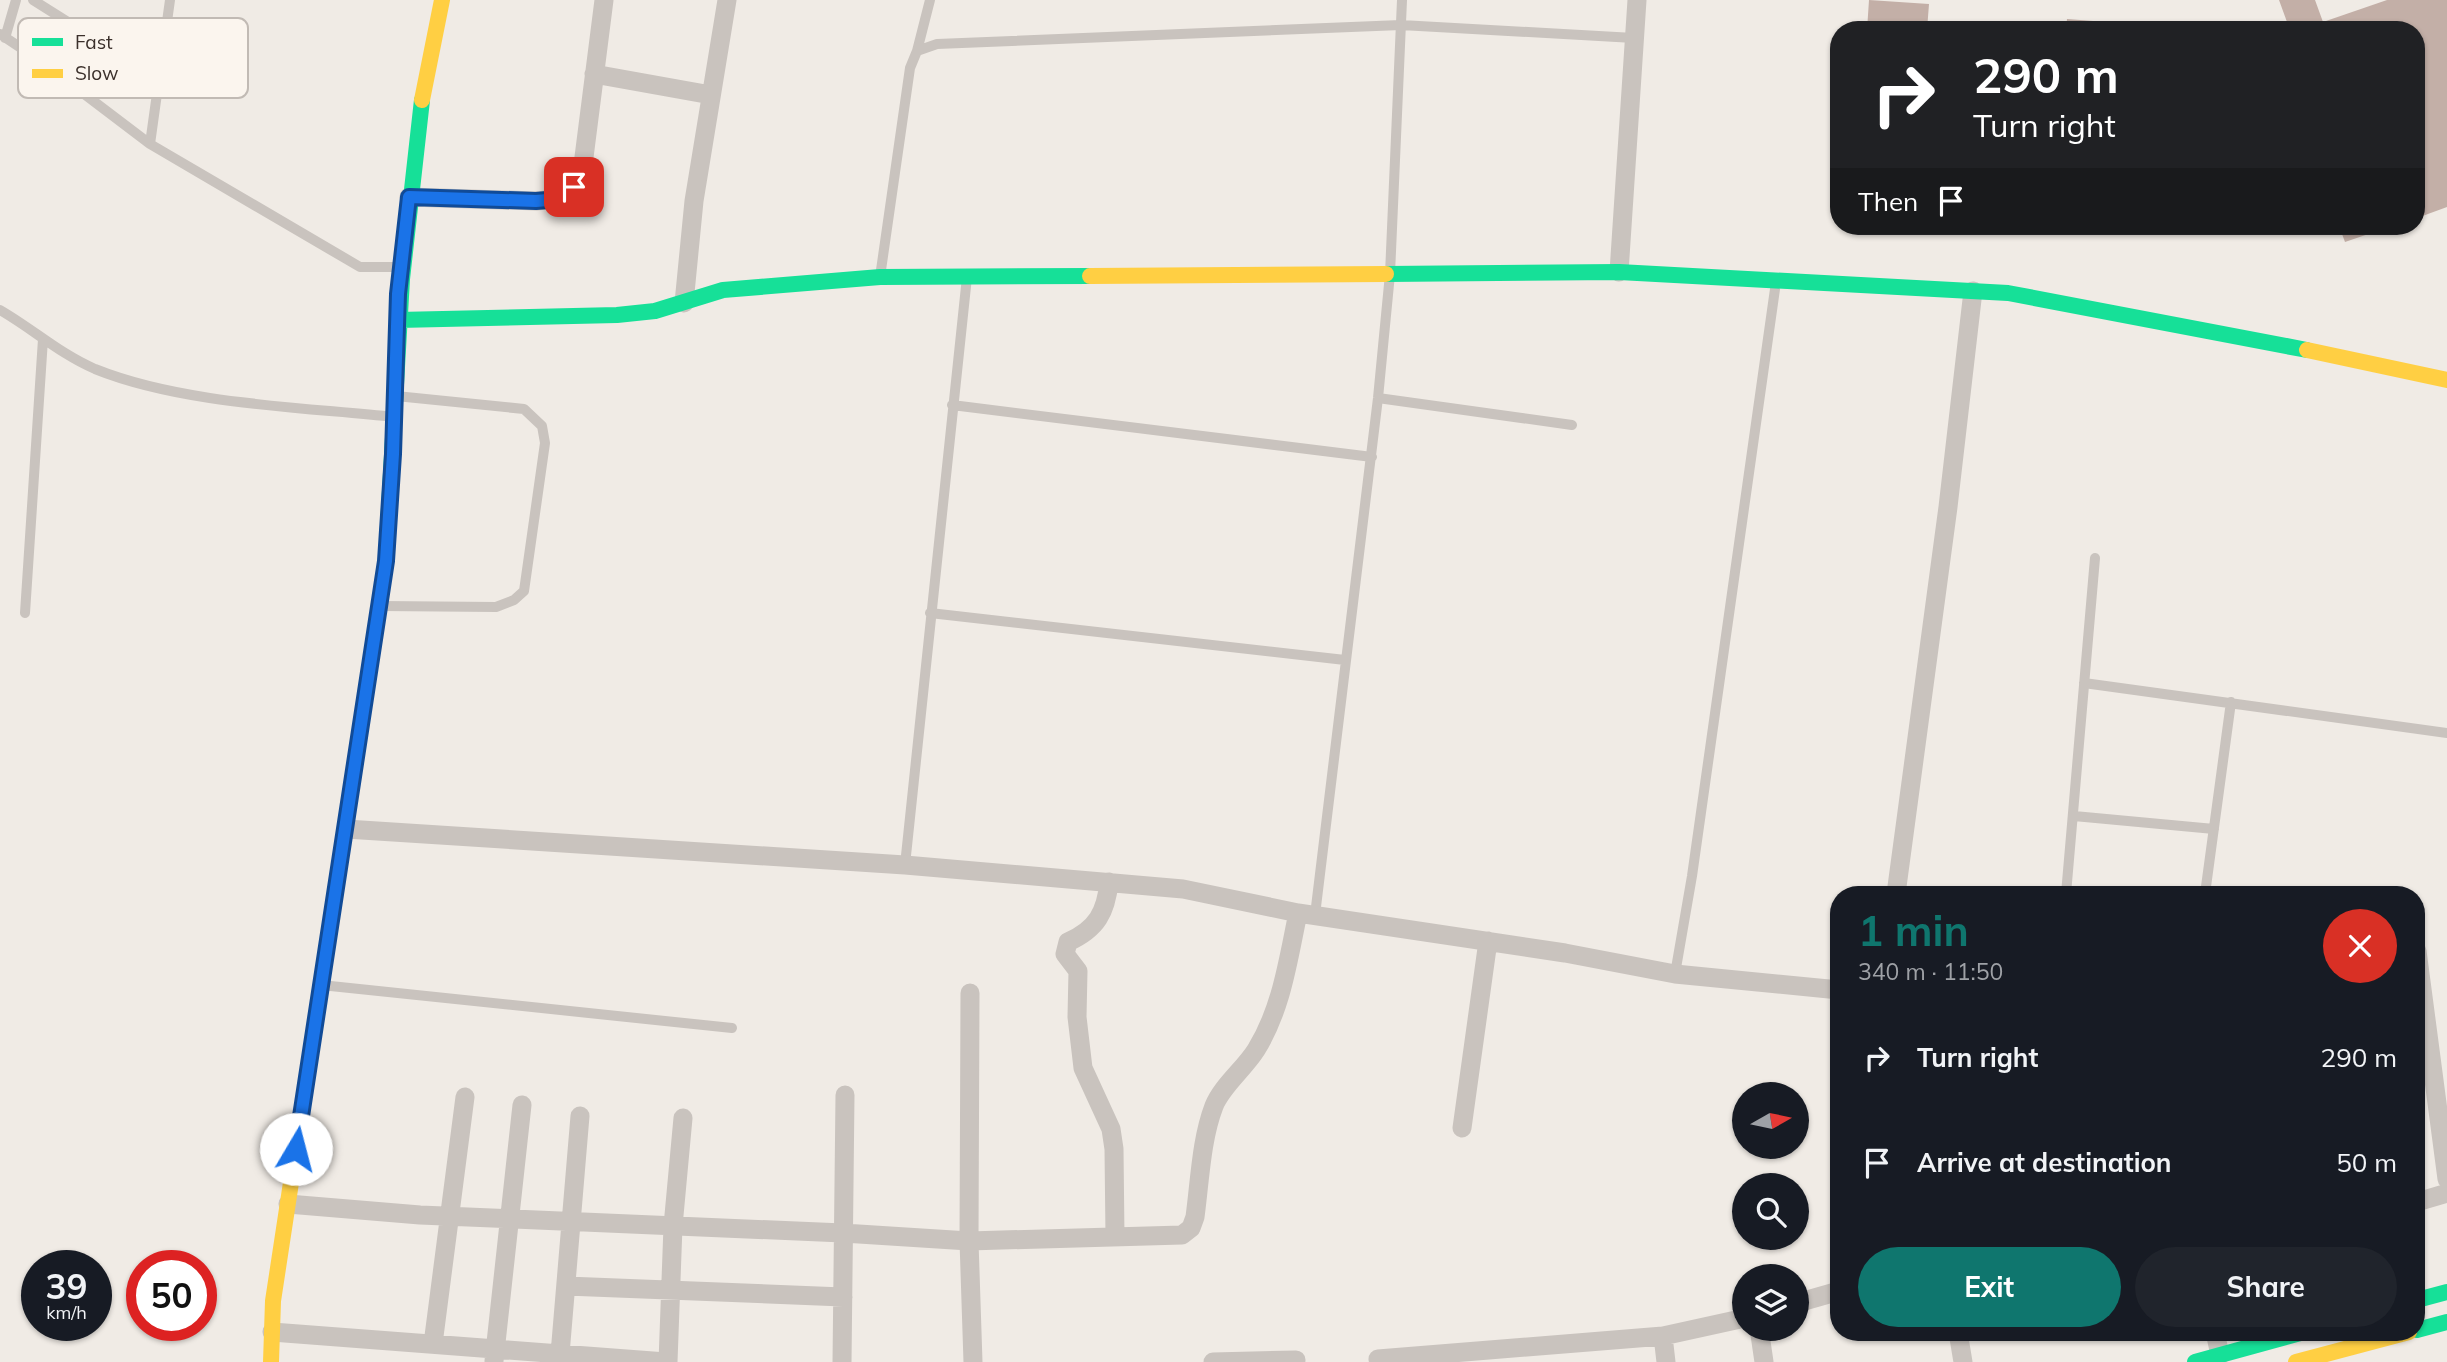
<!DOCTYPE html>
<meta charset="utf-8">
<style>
body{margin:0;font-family:Mulish,sans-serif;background:#20242c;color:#f1f3f6;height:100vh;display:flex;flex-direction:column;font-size:26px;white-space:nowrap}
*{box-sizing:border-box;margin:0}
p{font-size:23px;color:#9ea1a6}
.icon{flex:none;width:38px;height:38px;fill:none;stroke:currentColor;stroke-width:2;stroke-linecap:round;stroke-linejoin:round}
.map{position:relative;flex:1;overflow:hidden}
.drawer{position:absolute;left:1830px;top:886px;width:595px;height:455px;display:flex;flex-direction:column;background:#171b24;border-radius:28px;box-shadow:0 2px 5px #0004}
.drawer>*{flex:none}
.top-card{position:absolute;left:1830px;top:21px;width:595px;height:214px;border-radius:28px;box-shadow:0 2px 5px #0004;background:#202124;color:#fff;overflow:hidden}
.needle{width:46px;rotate:81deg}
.tools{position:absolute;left:1732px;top:1082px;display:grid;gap:14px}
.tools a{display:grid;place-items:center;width:77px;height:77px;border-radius:50%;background:#171b24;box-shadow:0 2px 5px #0004;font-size:35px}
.speed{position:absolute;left:21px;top:1250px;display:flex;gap:14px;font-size:35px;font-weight:700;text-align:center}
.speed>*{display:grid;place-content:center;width:91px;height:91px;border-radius:50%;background:#171b24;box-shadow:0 2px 5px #0004;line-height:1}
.speed small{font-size:18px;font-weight:400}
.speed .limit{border:10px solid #d22;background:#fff;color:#111}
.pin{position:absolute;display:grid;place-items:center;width:60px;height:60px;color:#fff;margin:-30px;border-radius:14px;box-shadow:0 4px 10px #0006}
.me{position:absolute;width:77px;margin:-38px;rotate:8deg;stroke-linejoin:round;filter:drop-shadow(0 0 5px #0008)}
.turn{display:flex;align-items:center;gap:24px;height:147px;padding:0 28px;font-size:32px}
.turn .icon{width:91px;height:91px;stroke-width:2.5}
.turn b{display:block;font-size:49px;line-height:60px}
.then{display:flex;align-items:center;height:66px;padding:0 28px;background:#0003;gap:14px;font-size:26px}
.round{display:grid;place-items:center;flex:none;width:74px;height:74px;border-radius:37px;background:#20242c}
.overview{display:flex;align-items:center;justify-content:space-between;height:119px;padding:0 28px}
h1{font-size:42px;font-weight:700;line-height:52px;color:#0f766e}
.button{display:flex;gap:14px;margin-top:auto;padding:14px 28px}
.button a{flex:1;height:80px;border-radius:42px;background:#0f766e;color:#fff;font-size:28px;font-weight:700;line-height:80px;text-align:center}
.button a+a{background:#20242c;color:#f1f3f6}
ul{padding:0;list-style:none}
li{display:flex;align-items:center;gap:21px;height:105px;padding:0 28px}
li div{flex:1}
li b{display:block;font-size:26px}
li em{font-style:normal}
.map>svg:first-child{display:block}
.building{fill:#c3afa7}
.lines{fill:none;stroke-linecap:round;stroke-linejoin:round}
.lane{stroke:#c9c3be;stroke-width:10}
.street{stroke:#c9c3be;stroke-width:19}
.fast{stroke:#16e098;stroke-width:16}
.slow{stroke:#ffcf43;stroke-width:16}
.route-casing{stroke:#114b97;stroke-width:18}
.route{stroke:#1a73e8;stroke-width:12}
.key{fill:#fbf5ee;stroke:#c1bab4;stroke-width:2}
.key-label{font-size:19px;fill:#3b302b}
</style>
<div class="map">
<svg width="2447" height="1362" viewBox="0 0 2447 1362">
<rect width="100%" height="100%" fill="#f0ebe5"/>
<!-- building -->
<path class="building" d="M 1869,0 L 1929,4 L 1927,30 L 1867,30 Z
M 2279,0 L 2315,0 L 2323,22 L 2387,0 L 2447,0 L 2447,207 L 2417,218 L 2417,30 L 2272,30 L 2272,27 L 2287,22 Z
M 2067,19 L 2119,23 L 2118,30 L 2066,30 Z
M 2339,226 L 2392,226 L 2345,242 Z"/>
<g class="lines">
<!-- lane -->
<path class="lane" d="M 33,0 L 160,80
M 0,34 L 42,62 L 150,144 L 360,267 L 401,267
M 5,38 L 16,0
M 917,51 L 930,0
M 150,144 L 170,0
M 880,277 L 910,68 L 917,51 L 937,44 L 1401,25 L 1634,38
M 0,310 C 33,329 60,354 95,369 C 182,404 300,407 394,417
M 1378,398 L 1572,425
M 952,405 L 1372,457
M 381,606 L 496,607 L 514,600 L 524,591 L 545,443 L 542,426 L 524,409 L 396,396
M 25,613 L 43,339
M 930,613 L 1345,660
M 2084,683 L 2447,733
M 2074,816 L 2214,829
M 905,865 L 967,277
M 2066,894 L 2095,558
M 2205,894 L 2231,702
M 1315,915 L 1378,398 L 1390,274 L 1402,0
M 1675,974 L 1692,876 L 1776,282
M 321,985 L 732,1028"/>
<!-- street -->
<path class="street" d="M 594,74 L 711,95
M 409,197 L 536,201 L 559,199 L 574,188 L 583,165 L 604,0
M 1619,272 L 1637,0
M 684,303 L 694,201 L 727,0
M 346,829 L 905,865 L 1183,889 L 1298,913 L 1565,953 L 1675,974 L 1839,990
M 1109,882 C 1106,912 1097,929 1068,942 L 1065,954 L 1078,971 L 1077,1017 L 1083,1068 L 1111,1129 L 1114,1149 L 1115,1237
M 1896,894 L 1948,507 L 1973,291
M 2417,951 L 2447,1179
M 970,993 L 969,1241 L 973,1362
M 1462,1128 L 1488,941
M 2417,1202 L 2447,1193
M 288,1204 L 420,1215 L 843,1233 L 969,1241 L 1182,1235 L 1191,1228 L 1195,1217 C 1200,1180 1201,1140 1214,1106 C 1222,1086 1244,1069 1256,1050 C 1282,1008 1288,960 1298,913
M 566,1286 L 843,1297
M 1797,1303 L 1839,1291
M 1759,1328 L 1764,1362
M 272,1332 L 666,1362
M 1958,1332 L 1963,1362
M 2215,1332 L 2220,1355
M 1663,1336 L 1666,1362
M 433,1344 L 465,1097
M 560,1354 L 580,1116
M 1378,1359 L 1663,1336 L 1745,1318
M 494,1361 L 522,1105
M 668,1362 L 673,1226 L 683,1118
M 842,1362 L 845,1095
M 1213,1362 L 1296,1360"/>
<!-- fast -->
<path class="fast" d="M 1386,274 L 1619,272 L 2008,293 L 2307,350
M 398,320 L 617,315 L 655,311 L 723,290 L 880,277 L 1090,276
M 335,893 L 386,561 L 402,279 L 422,100
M 2417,1300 L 2447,1292
M 2417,1330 L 2447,1322
M 2195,1362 L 2304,1332"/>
<!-- slow -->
<path class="slow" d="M 422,100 L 442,0
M 1090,276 L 1386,274
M 2307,350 L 2447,380
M 271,1362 L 273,1301 L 335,893
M 2296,1362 L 2409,1332"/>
</g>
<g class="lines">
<!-- route casing -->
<g class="route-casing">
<path id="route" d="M 296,1149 L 386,561 L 393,454 L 398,294 L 409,197 L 536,201 L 559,199 L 574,187"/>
</g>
<!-- route -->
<use href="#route" class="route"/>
</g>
<!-- legend -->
<rect x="18" y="18" width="230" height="80" rx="10" class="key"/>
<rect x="32" y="38" width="31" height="8" fill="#16e098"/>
<rect x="32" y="69" width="31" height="9" fill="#ffcf43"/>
<g class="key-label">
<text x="75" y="49">Fast</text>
<text x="75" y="80">Slow</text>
</g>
</svg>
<div class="tools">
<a><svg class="needle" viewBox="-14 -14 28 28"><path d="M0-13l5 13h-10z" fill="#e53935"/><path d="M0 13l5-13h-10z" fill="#9ea1a6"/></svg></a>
<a><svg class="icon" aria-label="search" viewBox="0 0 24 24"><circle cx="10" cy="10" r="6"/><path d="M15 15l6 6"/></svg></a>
<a><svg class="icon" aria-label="layers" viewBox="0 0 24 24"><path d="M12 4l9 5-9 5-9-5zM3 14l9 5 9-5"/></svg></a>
</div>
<div class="speed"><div>39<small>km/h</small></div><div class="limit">50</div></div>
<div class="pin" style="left:574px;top:187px;background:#d93025"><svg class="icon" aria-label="arrive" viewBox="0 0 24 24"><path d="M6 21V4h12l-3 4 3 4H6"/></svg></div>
<svg class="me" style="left:296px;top:1149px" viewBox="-20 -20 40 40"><circle r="19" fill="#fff"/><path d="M0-13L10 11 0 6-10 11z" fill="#1a73e8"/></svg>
<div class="top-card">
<div class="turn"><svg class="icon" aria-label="right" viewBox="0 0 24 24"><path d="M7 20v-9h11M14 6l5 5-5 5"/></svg><div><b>290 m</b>Turn right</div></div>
<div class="then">Then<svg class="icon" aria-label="arrive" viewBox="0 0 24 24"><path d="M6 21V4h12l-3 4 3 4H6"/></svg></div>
</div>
<section class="drawer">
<div class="overview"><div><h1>1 min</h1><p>340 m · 11:50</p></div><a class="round" style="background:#d93025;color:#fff"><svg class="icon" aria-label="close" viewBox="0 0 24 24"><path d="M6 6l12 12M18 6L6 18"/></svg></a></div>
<ul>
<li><svg class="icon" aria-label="right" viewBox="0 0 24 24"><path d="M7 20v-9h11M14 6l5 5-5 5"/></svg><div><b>Turn right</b></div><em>290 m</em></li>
<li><svg class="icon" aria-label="arrive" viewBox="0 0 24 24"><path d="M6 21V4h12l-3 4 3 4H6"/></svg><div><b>Arrive at destination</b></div><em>50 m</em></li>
</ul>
<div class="button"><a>Exit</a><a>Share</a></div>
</section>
</div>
